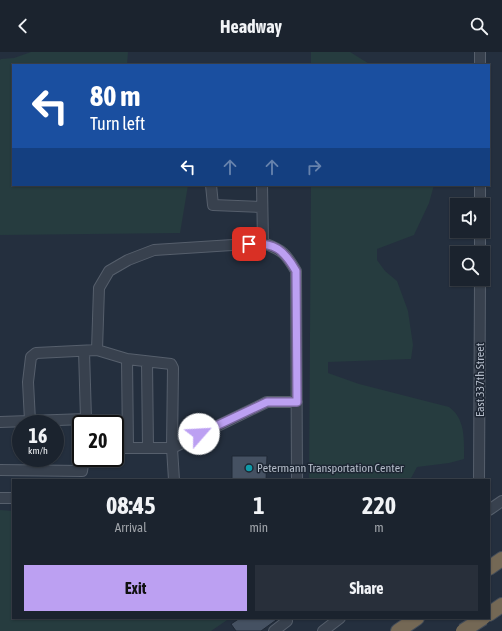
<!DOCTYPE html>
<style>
body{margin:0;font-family:"Asap Condensed",sans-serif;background:#282f3a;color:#f1f3f6;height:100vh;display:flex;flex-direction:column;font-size:15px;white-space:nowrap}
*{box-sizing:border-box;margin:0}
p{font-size:13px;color:#a0a4aa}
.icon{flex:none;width:22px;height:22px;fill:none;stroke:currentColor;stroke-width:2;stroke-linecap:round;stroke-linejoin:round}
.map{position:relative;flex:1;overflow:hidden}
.panel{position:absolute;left:12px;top:427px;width:478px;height:140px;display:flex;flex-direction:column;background:#1b232e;border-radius:0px;box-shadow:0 1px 3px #0004,0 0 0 1px #39404a}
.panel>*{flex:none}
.top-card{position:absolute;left:12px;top:12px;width:478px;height:122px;border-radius:0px;box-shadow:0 1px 3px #0004,0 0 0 1px #39404a;background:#1a4fa0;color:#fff;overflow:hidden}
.controls{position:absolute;left:450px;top:146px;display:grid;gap:8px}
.controls a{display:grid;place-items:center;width:40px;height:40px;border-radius:0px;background:#1b232e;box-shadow:0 1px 3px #0004,0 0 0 1px #39404a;font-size:20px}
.speed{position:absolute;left:12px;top:363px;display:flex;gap:8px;font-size:20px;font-weight:700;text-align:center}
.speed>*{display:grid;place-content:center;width:52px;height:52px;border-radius:50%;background:#1b232e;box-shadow:0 1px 3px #0004,0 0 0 1px #39404a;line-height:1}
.speed small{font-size:10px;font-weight:400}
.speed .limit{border:2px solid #111;border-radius:6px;background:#fff;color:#111}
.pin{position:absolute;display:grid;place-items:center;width:34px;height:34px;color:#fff;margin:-17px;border-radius:8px;box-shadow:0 2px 6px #0006}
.me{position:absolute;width:44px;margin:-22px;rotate:64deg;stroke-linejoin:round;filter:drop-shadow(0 0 3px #0008)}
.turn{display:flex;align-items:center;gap:14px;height:84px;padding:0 12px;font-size:18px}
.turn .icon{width:52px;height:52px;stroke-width:2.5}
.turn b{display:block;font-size:28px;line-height:34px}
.lanes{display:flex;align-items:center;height:38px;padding:0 12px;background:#0003;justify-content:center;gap:20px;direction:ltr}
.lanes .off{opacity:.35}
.eta{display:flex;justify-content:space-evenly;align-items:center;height:68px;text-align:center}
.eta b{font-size:24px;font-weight:700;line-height:28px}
.action{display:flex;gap:8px;margin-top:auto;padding:8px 12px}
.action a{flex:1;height:46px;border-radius:0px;background:#bca0f2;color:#111;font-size:16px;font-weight:700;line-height:46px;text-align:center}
.action a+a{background:#282f3a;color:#f1f3f6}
header{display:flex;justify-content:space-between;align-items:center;height:52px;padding:0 12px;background:#1b232e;font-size:18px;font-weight:700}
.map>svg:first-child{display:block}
.green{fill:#263c3f}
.building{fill:#455162;stroke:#1f2835}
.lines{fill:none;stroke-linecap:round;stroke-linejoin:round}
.minor-casing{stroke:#565f6c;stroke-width:12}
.highway-casing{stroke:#434c59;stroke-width:16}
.minor{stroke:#38414e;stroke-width:10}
.highway{stroke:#746855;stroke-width:14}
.highway-bridge-casing{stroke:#434c59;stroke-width:16;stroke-linecap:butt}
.highway-bridge{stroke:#746855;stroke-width:14}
.route-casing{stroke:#7a689d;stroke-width:10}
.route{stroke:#bca0f2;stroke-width:7}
.culture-dot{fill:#0f9aa8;stroke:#1d2633;stroke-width:1.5}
.labels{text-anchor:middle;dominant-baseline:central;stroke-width:3;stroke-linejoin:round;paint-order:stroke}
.street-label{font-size:12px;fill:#b4bcc9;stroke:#1d2633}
.poi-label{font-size:12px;fill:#b4bcc9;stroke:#1d2633;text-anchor:start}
</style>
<header><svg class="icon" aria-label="back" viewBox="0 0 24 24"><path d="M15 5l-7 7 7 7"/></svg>Headway<svg class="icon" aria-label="search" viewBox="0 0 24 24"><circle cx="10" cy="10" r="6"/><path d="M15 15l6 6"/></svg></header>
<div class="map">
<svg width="502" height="579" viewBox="0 0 502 579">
<rect width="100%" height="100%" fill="#242f3e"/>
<!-- green -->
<path class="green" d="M 31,0 L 128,0 L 127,13 L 13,13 L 13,133 L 188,133 L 180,181 L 0,183 L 0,8 L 1,7 L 14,6 Z
M 311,0 L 350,0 L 371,13 L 311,13 Z
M 311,133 L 434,133 L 429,151 L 414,183 L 377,197 L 377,208 L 385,219 L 397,229 L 408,259 L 413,293 L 411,307 L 328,310 L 328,321 L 359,332 L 449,355 C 466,367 464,389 464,407 L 449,411 L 417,415 L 410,428 L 309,428 Z
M 0,458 L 13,459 L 13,566 L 230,566 L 211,579 L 0,579 Z"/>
<!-- building -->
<path class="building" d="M 232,404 L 267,404 L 266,428 L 232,428 Z
M 240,566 L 279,566 L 261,579 L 236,579 L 231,572 Z"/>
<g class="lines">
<!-- minor casing -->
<g class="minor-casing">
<path id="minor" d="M 480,13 L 480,0
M 211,133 L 213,153 L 262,155
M 262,133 L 263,191
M 480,153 L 480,133
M 480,201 L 480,179
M 97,298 L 99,236 L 109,219 L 128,208 L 154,198 L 263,191 C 283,198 286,202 296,219 L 297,428
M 84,299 L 86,367
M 127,307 L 171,312 L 173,316 L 172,396 L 174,428
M 147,310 L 148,396
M 30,369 L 28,330 L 31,305 L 36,301 L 97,298 L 127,307 L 128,396
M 0,370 L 86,367 L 86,372
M 115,396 L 172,396 L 267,350 L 297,350
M 0,418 L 82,419 L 84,406
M 479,428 L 480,227
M 0,446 L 13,446
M 489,458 L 502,449
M 274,579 L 287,569
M 323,579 L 340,566"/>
</g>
<!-- highway casing -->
<g class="highway-casing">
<path id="highway" d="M 489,516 L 502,507
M 489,562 L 502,553
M 398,579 L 417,566"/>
</g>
<!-- minor -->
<use href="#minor" class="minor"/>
<!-- highway -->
<use href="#highway" class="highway"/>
<!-- highway-bridge casing -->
<g class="highway-bridge-casing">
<path id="highway-bridge" d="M 463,579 L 483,566"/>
</g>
<!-- highway-bridge -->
<use href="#highway-bridge" class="highway-bridge"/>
</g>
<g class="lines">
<!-- route casing -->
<g class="route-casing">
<path id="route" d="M 199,382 L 267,350 L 297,350 L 296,219 C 284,198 275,190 249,192"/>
</g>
<!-- route -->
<use href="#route" class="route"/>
</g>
<!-- markers -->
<circle class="culture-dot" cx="249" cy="416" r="4"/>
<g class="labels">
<!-- street labels -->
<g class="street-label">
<text transform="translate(480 328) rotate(-90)">East 337th Street</text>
</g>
<!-- poi labels -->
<g class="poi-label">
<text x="257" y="416">Petermann Transportation Center</text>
</g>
</g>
</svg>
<div class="controls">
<a><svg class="icon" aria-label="sound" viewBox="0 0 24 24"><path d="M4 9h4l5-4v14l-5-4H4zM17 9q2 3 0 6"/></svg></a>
<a><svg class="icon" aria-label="search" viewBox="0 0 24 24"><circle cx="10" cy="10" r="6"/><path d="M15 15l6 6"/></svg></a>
</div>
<div class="speed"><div>16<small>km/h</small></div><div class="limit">20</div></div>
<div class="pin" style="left:249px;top:192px;background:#d93025"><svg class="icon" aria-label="arrive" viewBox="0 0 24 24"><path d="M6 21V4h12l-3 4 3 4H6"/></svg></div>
<svg class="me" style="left:199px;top:382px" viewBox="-20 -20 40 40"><circle r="19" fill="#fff"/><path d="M0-13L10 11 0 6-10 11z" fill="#bca0f2"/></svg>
<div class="top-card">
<div class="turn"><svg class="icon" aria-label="left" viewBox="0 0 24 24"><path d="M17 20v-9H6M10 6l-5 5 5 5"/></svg><div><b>80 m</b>Turn left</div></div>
<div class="lanes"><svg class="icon" aria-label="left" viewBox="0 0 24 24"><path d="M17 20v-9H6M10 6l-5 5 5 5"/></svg><svg class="icon off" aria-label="ahead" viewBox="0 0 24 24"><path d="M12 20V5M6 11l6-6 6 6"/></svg><svg class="icon off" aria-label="ahead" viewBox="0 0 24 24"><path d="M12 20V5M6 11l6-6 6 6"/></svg><svg class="icon off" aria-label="right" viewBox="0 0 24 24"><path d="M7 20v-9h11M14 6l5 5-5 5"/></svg></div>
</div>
<section class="panel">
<div class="eta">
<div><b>08:45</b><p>Arrival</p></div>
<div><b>1</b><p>min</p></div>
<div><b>220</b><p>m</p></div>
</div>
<div class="action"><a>Exit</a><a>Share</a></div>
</section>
</div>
